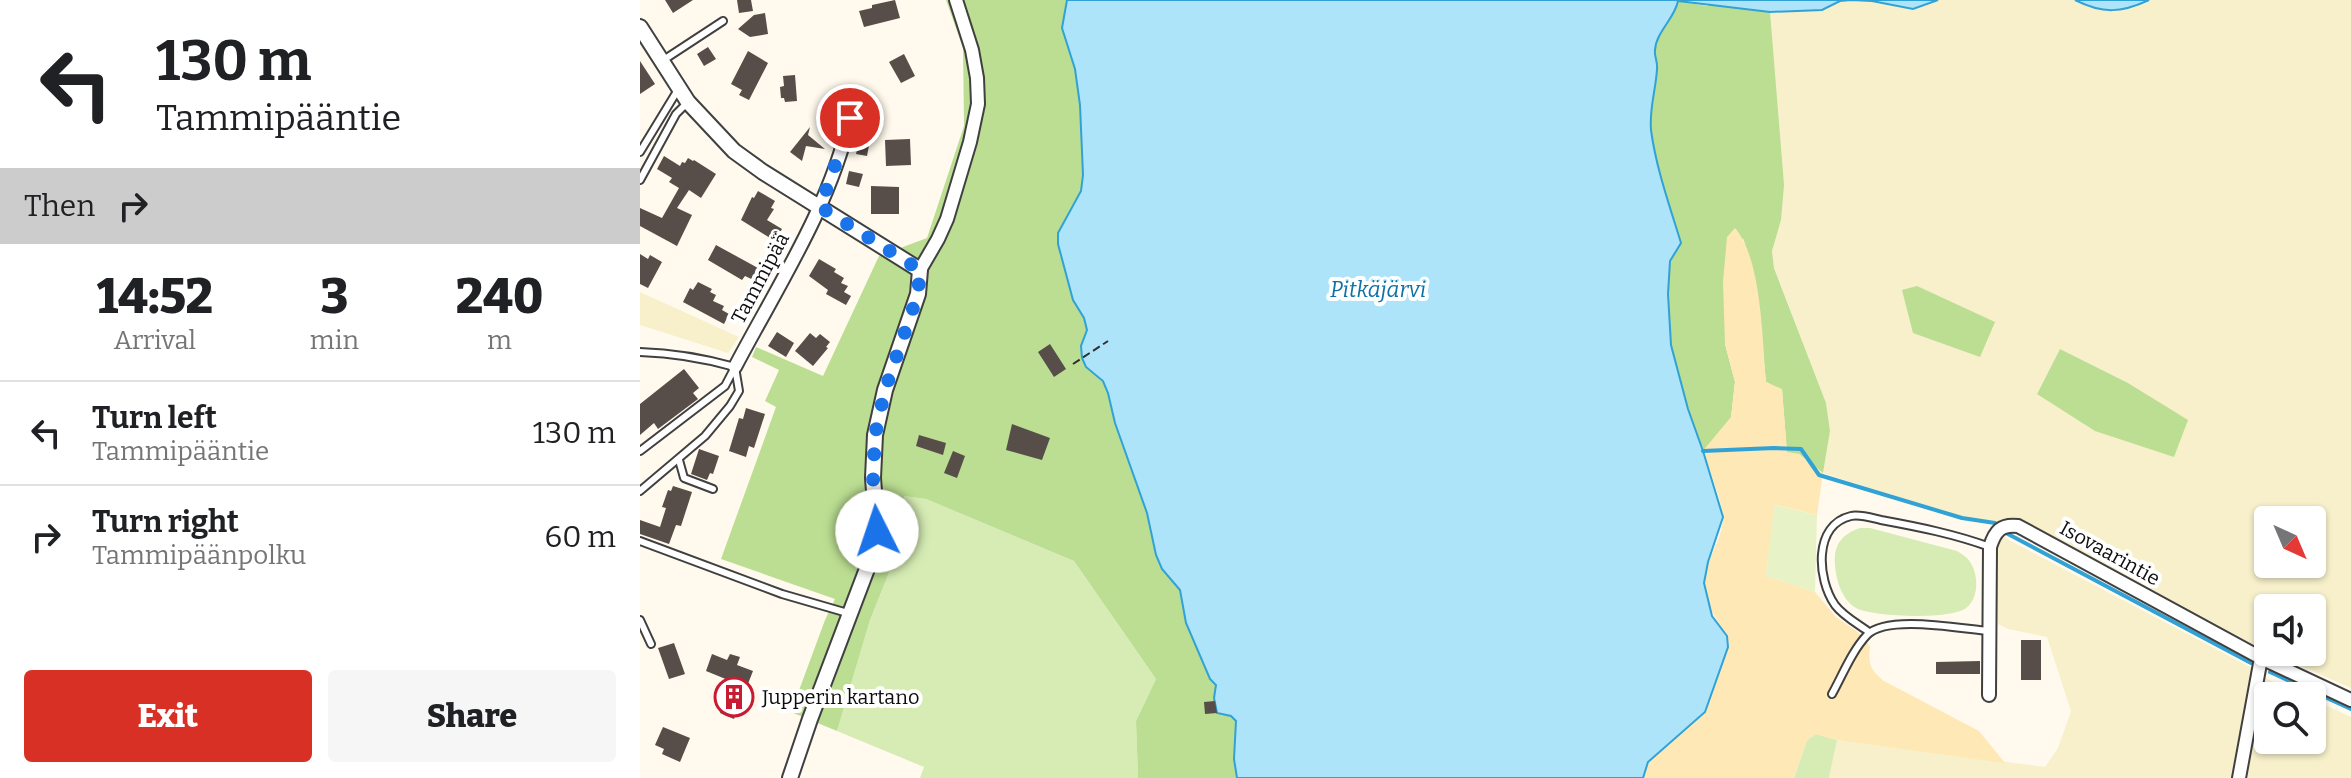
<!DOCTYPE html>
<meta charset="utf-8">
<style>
body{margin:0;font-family:Bitter,serif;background:#f6f6f6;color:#202124;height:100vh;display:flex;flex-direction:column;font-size:30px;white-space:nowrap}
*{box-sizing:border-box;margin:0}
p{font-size:26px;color:#757577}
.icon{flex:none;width:44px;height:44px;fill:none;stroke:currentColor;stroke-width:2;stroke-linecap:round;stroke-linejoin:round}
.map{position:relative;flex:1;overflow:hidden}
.side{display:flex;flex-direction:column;background:#fff;width:640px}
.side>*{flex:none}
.hud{background:#fff;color:#202124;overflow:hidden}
.needle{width:52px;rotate:136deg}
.buttons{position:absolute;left:1614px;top:506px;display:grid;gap:16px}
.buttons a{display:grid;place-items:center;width:72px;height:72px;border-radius:8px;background:#fff;box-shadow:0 2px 6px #0004;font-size:40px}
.pin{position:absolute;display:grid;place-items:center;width:68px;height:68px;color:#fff;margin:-34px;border:4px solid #fff;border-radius:50%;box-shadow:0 2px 8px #0007}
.me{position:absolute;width:88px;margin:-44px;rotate:356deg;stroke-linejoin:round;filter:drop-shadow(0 0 6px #0008)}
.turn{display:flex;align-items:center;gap:28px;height:168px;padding:0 24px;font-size:36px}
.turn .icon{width:104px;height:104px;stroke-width:2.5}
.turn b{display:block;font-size:56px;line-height:68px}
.then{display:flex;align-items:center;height:76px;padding:0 24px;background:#0003;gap:16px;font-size:30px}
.eta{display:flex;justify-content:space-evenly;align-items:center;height:136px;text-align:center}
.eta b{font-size:48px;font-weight:800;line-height:56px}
.primary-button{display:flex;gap:16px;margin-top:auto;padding:16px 24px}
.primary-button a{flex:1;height:92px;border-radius:8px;background:#d93025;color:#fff;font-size:32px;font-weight:800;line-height:92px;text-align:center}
.primary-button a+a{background:#f6f6f6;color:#202124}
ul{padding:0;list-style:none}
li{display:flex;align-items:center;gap:24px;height:104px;padding:0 24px;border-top:2px solid #e0e0e0}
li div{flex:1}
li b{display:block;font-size:30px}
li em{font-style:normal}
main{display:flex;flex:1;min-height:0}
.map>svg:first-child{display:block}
.farmland{fill:#f7f0cb;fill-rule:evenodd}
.green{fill:#d6ecb4}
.forest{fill:#bbde92}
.sand{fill:#fee8b6}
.pitch{fill:#e7f3c7}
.water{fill:#aee4fa;stroke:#30a2d6;stroke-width:2}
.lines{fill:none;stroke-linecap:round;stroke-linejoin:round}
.stream{stroke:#30a2d6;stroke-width:4}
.building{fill:#574d49}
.service-casing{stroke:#404040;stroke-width:10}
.minor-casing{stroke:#404040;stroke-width:16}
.tertiary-casing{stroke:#404040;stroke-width:18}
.path{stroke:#2f2f2f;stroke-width:2;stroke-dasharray:8 4;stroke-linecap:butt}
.service{stroke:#fff;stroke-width:6}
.minor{stroke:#fff;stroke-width:12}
.tertiary{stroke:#fff;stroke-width:14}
.route{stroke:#1a73e8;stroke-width:14;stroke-dasharray:0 25.2}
.labels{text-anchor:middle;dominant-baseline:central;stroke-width:8;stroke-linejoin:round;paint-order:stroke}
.street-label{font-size:20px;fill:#0d0d0d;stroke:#fff}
.poi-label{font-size:20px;fill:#0d0d0d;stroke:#fff;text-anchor:start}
.water-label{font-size:22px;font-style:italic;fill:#0e71a7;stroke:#fff}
</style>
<main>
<section class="side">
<div class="hud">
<div class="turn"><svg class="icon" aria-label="left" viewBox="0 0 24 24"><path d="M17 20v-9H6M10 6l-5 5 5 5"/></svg><div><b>130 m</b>Tammipääntie</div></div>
<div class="then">Then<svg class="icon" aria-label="right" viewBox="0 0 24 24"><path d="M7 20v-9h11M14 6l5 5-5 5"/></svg></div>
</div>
<div class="eta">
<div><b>14:52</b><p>Arrival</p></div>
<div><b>3</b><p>min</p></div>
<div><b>240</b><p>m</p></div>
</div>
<ul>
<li><svg class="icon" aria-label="left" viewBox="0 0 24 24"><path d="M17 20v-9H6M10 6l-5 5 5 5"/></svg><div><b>Turn left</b><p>Tammipääntie</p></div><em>130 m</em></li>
<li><svg class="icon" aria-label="right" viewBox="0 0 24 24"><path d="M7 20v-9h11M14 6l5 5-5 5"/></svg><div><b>Turn right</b><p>Tammipäänpolku</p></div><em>60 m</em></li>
</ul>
<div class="primary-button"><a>Exit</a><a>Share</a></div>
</section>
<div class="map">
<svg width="1711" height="778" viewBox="0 0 1711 778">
<rect width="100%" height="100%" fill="#fffaed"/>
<!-- farmland -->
<path class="farmland" d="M 1211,0 L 1232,1 L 1273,9 L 1298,0 L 1435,0 L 1449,7 L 1490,8 L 1509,0 L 1711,0 L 1711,688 L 1629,652 L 1672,652 L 1672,608 L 1628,608 L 1628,652 L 1375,519 L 1355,523 L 1322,518 L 1183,473 L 1190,431 L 1186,403 L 1134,267 L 1132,251 L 1141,220 L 1130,12 L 1181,10 L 1201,1 ZM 1420,349 L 1488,383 L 1547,420 L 1534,456 L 1397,393 ZM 1628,520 L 1672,520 L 1672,564 L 1628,564 Z
M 0,292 L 99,337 L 88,353 L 0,325 Z
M 1363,537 L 1612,668 L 1591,778 L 1189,778 L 1197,740 L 1405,767 L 1418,748 L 1431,711 L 1407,637 L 1368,629 L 1358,624 L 1355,548 Z
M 1623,677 L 1664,696 L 1628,696 L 1628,740 L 1672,740 L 1672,699 L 1711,717 L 1711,778 L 1607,778 Z"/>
<!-- green -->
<path class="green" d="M 264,496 L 286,499 L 434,561 L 516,679 L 496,721 L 498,778 L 280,778 L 284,767 L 197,731 L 230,620 L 258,550 Z
M 1220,528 L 1230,528 L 1317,551 C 1320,553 1324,555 1327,558 C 1339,570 1340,598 1326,608 C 1311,620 1232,617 1216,608 C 1202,600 1196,580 1195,565 C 1193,545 1202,534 1220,528 Z
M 1176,734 L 1197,740 L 1189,778 L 1154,778 L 1167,740 Z"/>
<!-- forest -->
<path class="forest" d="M 306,0 L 427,0 L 422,28 L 435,69 L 440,105 L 443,175 L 441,191 L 418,233 L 418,244 L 433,300 L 444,318 L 447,330 L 446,367 L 463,381 L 468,393 L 475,423 L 507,513 L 516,555 L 522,569 L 540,590 L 546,623 L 570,679 L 576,685 L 574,698 L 577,713 L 591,716 L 596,721 L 594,759 L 597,778 L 498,778 L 496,721 L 516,679 L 434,561 L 286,499 L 264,496 L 258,550 L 230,620 L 197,731 L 151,712 L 185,620 L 195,599 L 81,559 L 136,407 L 125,401 L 139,370 L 112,357 L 116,347 L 183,376 L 239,256 L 287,238 L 324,126 L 323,48 Z
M 1080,0 L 1143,0 L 1130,12 L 1144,185 L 1141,220 L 1132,251 L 1134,268 L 1186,403 L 1190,431 L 1183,473 L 1159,454 L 1147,453 L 1142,390 L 1126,382 C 1121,333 1119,284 1103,238 L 1085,344 L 1095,382 L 1091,418 L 1063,451 L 1048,409 L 1031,345 L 1028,294 L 1030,261 L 1041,243 C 1030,206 1016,168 1011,130 C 1009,109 1016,89 1017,69 C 1018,62 1014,56 1014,50 C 1016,32 1035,19 1038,1 L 1067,6 Z
M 1277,286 L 1355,322 L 1340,357 L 1273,333 L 1262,290 Z
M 1420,349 L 1488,383 L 1548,420 L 1534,457 L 1455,431 L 1397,394 Z"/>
<!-- sand -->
<path class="sand" d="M 1095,228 C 1122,259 1122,340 1126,382 L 1142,389 L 1147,452 L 1159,454 L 1183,473 L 1177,515 L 1135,505 L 1126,576 L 1175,592 L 1196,617 L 1218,632 L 1230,646 C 1228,663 1230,670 1244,681 L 1339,731 L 1365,763 L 1197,740 L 1176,734 L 1167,740 L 1154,778 L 1003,778 L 1008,762 L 1065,712 L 1088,647 C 1086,625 1065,612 1064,584 C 1064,561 1083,540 1083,518 C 1083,504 1068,466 1063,451 L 1091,417 L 1095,382 L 1085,344 L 1083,282 L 1087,237 Z"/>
<!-- pitch -->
<path class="pitch" d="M 1134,505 L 1177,515 L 1175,592 L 1126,576 Z"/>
<!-- water -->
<path class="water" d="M 427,0 L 1298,0 L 1273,9 L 1232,1 L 1211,0 L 1200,1 L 1182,10 L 1130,12 L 1038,1 C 1035,18 1016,32 1015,50 C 1014,56 1018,62 1017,69 C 1016,89 1009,109 1011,130 C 1016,168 1030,207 1041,243 L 1030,261 L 1028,294 L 1031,345 L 1048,409 L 1063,451 L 1083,517 L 1068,562 L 1064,583 L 1072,616 L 1087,636 L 1088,647 L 1065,712 L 1008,762 L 1003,778 L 597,778 L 594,759 L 596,721 L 591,716 L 577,713 L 574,698 L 576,685 L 570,679 L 546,623 L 540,590 L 522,569 L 516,555 L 507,513 L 475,423 L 468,393 L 463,381 L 446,367 L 442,358 L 441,346 L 447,330 L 444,318 L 433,300 L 418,244 L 418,233 L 441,191 L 443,175 L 440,105 L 435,69 L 422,28 Z
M 1435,0 L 1509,0 C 1481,13 1463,14 1435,0 Z"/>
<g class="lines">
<!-- stream -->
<path class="stream" d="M 1063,451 L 1134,448 L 1161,449 L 1179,475 L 1322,518 L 1355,523
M 1368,534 L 1611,663
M 1630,672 L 1711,709"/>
</g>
<!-- building -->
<path class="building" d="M 25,0 L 53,0 L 33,13 Z
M 97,0 L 111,0 L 113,11 L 99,13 Z
M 255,0 L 260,18 L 224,27 L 219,11 L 232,8 L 232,5 Z
M 125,13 L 128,34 L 110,37 L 98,29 L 114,15 Z
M 68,47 L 76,59 L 64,66 L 57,54 Z
M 108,51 L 128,63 L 109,100 L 99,95 L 102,90 L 91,84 Z
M 264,54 L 275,76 L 261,83 L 249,62 Z
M 0,61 L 15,84 L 0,94 Z
M 155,75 L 157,101 L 145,102 L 144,98 L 141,98 L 140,87 L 144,86 L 143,76 Z
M 170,127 L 168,135 L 185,149 L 166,146 L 162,161 L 150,152 Z
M 270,139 L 271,165 L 246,166 L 245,140 Z
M 230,140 L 227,156 L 216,154 L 219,141 Z
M 24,156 L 40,166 L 42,162 L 45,163 L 48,158 L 53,161 L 54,160 L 76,174 L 61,198 L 49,190 L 37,208 L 52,215 L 37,246 L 0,226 L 0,208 L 22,218 L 39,188 L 29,182 L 32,178 L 17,169 Z
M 209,171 L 223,174 L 219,187 L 206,184 Z
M 231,186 L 259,187 L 259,214 L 231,214 Z
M 118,191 L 135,201 L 131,208 L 134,209 L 127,220 L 142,229 L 135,241 L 101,220 L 112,197 L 114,198 Z
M 76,245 L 118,268 L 124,256 L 134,261 L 122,284 L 105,276 L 102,280 L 68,260 Z
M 0,254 L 8,259 L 10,255 L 22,262 L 8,288 L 0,284 Z
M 179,259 L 196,269 L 194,272 L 204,278 L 201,283 L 208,286 L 204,292 L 211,296 L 206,305 L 186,294 L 188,290 L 169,276 Z
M 58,282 L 72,289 L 70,292 L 76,295 L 73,301 L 84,306 L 82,310 L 89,314 L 84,324 L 43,302 L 50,288 L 53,290 Z
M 137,332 L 154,343 L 146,357 L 128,346 Z
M 170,333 L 176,338 L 180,334 L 190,342 L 186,347 L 188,348 L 173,366 L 155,351 Z
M 410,344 L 426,369 L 414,377 L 398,352 Z
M 44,369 L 59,388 L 53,393 L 58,399 L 18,429 L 14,423 L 0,435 L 0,404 Z
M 106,408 L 125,414 L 114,448 L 109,446 L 106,457 L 89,451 L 99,418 L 103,419 Z
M 372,424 L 410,438 L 402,460 L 366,450 Z
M 279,435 L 306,443 L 303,455 L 276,446 Z
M 59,449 L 79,456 L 73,474 L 70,473 L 67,480 L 51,474 Z
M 313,451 L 325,456 L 317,478 L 304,473 Z
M 33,486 L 52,492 L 41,526 L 36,525 L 29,544 L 0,534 L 0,520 L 20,527 L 26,508 L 22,507 L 28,490 L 31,491 Z
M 1381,640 L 1401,640 L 1401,680 L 1381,680 Z
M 34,643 L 45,674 L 29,679 L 18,648 Z
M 72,654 L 87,660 L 90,654 L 100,657 L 97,665 L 113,671 L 94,719 L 80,713 L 93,682 L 66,671 Z
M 1340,661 L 1340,674 L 1296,674 L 1296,662 Z
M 575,701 L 577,713 L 565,714 L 564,702 Z
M 23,727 L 50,738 L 40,762 L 22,754 L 24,749 L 15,745 Z"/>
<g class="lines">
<!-- service casing -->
<g class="service-casing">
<path id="service" d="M 22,61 L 83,21
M 0,152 L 39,88
M 0,180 L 36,114 L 48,102
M 0,352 C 33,353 63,358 95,367 L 85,386 L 0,451
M 39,460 L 44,478 L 73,489
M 0,491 L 65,436 L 90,406 L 99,391 L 95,367
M 0,541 L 142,594 L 211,614
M 0,620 L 11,644
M 1229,632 C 1218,624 1203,616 1195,605 C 1177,579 1173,525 1211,516 C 1220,514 1232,518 1241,520 C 1279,527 1314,534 1350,547
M 1192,694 C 1203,674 1212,651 1227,635 C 1247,614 1322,629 1349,631"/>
</g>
<!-- minor casing -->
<g class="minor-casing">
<path id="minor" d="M 280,270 L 298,239 L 307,219 L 330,142 L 338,104 L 337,78 L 332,50 L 316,0
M 95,367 C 137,287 190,207 210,118
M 1349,695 L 1350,547 C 1355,531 1361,524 1378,526 L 1621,658 L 1711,700
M 1599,778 L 1621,658"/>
</g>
<!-- tertiary casing -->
<g class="tertiary-casing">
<path id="tertiary" d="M 0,27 L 48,102 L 94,151 L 123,172 L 280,270 L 278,294 L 245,390 L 235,435 L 233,478 L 237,531 L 233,553 L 170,719 L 150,778"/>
</g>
<!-- path -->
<path class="path" d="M 433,364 L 468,341"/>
<!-- service -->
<use href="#service" class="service"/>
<!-- minor -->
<use href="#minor" class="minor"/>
<!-- tertiary -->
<use href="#tertiary" class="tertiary"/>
</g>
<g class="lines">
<!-- route -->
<path class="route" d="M 210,118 L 205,138 L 180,207 L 280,270 L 278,294 L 245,390 L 235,435 L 233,478 L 237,531"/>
</g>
<!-- icons -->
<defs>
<g id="building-ring" transform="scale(2)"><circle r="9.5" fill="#fff" stroke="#c71c32" stroke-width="1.5"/><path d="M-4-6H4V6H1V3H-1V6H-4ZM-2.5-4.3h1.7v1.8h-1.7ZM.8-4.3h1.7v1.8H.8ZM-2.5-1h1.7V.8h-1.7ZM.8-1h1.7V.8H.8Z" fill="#c71c32"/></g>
</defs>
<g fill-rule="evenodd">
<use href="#building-ring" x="94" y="697"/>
</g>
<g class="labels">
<!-- street labels -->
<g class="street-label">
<text transform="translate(120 278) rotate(-62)">Tammipää</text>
<text transform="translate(1470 553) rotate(29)">Isovaarintie</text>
</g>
<!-- poi labels -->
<g class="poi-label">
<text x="122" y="697">Jupperin kartano</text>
</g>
<!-- water labels -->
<g class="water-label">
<text x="738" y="289">Pitkäjärvi</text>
</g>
</g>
</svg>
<div class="buttons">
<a><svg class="needle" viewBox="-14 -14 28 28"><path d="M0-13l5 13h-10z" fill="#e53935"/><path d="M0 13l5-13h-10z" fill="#757577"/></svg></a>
<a><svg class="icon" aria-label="sound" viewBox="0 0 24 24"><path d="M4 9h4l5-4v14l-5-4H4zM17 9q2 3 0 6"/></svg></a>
<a><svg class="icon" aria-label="search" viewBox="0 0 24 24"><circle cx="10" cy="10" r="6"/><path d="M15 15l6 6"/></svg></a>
</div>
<div class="pin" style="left:210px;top:118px;background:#d93025"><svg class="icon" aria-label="arrive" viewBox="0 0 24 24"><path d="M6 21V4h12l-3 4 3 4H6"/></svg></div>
<svg class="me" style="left:237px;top:531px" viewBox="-20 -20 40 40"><circle r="19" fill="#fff"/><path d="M0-13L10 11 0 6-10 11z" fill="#1a73e8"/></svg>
</div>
</main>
